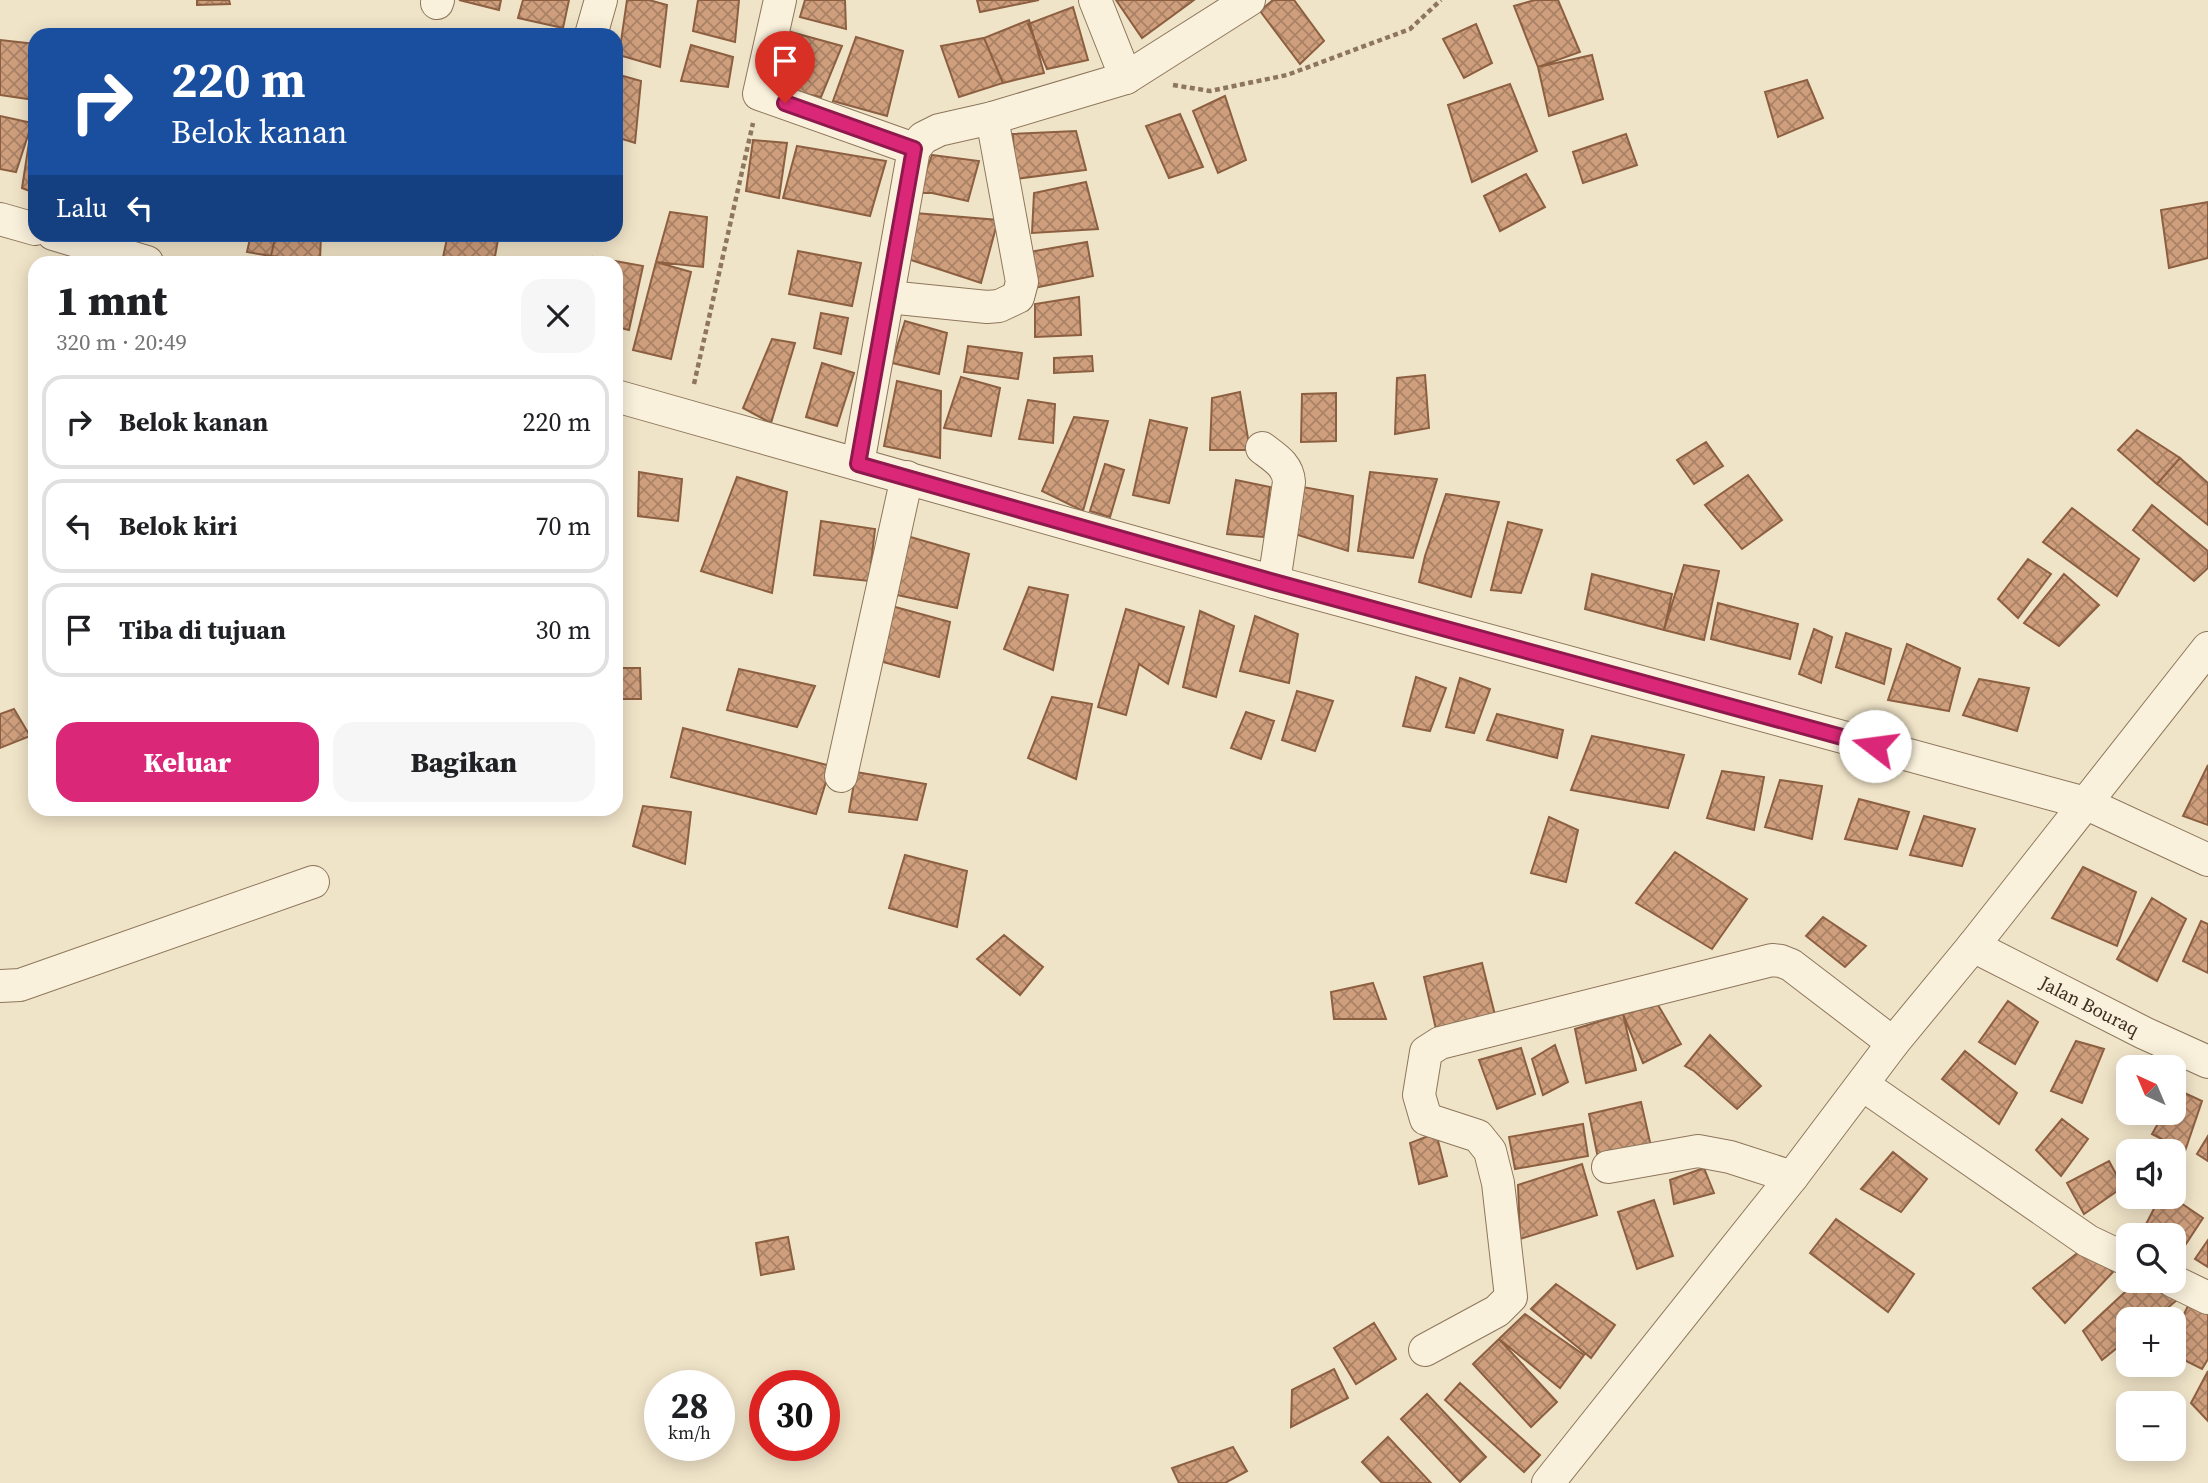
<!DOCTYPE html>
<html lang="id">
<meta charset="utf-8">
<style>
body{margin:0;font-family:"Source Serif 4",serif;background:#f6f6f6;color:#202124;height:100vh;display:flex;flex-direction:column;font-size:26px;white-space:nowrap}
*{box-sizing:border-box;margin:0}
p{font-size:23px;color:#757577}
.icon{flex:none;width:38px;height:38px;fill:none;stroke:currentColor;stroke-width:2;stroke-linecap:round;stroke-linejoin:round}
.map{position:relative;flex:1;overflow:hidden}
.sheet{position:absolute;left:28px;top:256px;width:595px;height:560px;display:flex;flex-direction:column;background:#fff;border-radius:21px;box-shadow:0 4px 18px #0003}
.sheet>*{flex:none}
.guide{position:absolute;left:28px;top:28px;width:595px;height:214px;border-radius:21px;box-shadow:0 4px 18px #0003;background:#1a4fa0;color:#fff;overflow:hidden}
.needle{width:46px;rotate:316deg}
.tools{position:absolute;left:2116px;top:1055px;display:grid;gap:14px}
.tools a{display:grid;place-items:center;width:70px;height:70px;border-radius:14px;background:#fff;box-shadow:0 4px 18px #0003;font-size:35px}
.speed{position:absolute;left:644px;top:1370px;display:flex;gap:14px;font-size:35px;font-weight:700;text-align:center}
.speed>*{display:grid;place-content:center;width:91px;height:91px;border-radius:50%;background:#fff;box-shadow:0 4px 18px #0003;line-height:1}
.speed small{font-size:18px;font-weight:400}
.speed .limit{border:10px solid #d22;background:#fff;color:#111}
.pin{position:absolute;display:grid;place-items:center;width:60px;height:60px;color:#fff;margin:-72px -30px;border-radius:50% 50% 50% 0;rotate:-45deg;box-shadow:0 0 7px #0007}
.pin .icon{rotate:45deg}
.me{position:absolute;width:77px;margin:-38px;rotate:285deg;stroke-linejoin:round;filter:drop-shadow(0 0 5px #0008)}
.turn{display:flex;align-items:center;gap:24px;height:147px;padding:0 28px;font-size:32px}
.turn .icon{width:91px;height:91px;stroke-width:2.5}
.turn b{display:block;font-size:49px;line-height:60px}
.then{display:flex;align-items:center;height:66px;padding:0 28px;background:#0003;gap:14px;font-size:26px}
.round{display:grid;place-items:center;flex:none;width:74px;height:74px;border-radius:21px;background:#f6f6f6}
.headline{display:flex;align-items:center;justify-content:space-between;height:119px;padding:0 28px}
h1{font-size:42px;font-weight:800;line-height:52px}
.primary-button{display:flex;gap:14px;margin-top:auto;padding:14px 28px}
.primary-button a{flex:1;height:80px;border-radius:21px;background:#db2777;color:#fff;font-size:28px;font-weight:800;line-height:80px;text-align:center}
.primary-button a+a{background:#f6f6f6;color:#202124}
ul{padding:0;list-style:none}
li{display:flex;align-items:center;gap:21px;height:94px;margin:0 14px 10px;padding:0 14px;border:4px solid #e0e0e0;border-radius:21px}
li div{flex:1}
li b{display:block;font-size:26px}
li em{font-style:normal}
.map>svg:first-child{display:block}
.building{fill:url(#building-cross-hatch);stroke:#8d5f41;stroke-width:2}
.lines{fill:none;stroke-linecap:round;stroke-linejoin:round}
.street-casing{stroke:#8d765c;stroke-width:34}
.path{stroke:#8d765c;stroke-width:4.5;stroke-dasharray:5 3.5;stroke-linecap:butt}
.street{stroke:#faf1dc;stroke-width:32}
.route-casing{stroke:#8e194d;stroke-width:18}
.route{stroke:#db2777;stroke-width:12}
.labels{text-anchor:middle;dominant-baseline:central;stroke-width:6;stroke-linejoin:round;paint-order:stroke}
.street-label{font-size:19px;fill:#3d2e20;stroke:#f7eed8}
</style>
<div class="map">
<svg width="2208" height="1483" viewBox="0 0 2208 1483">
<defs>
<pattern id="building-cross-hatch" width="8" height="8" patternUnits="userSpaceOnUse" patternTransform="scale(1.75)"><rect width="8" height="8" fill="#cf9f7d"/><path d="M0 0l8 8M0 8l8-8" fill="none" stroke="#a98266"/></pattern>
</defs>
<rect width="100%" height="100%" fill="#f0e4c8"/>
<!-- building -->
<path class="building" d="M 197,0 L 229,0 L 230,4 L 197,5 Z
M 459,0 L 501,0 L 499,10 Z
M 523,0 L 569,0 L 563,28 L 518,18 Z
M 627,0 L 649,0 L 667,5 L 660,67 L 619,55 Z
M 698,0 L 739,0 L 735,42 L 693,31 Z
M 805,0 L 845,0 L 846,29 L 800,17 Z
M 977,0 L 1039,0 L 980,12 Z
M 1116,0 L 1194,0 L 1142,38 Z
M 1273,0 L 1294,0 L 1324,41 L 1300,64 L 1260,11 Z
M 1535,0 L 1558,0 L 1580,52 L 1538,67 L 1514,6 Z
M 1073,7 L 1088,60 L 1047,69 L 1028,24 Z
M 1029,20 L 1044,73 L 1003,83 L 984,38 Z
M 1476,24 L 1492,63 L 1464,78 L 1443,39 Z
M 791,32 L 842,46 L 821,97 L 777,88 Z
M 856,37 L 903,51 L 887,116 L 833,101 Z
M 984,38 L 1003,83 L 959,97 L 941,46 Z
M 0,40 L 35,44 L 35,100 L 0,95 Z
M 691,45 L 733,57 L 728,87 L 681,81 Z
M 1592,55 L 1603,99 L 1549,116 L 1538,67 Z
M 616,74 L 641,81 L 635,143 L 616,137 Z
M 1807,80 L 1823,118 L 1778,137 L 1765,92 Z
M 1510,84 L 1537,151 L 1472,182 L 1448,105 Z
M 1225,96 L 1246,160 L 1218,173 L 1193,111 Z
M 1180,114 L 1203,167 L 1169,178 L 1146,126 Z
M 0,116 L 32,123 L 16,172 L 0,169 Z
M 32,123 L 35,123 L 35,193 L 22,188 Z
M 1076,131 L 1086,170 L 1015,179 L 1013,134 Z
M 1626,134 L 1637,165 L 1583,183 L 1573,152 Z
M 753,140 L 787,143 L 779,198 L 746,191 Z
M 797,146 L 886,161 L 870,216 L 783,198 Z
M 932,155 L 979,161 L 968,201 L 932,193 L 918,193 Z
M 1526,174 L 1545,207 L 1500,231 L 1484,196 Z
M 1086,182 L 1098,229 L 1032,233 L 1034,193 Z
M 2208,202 L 2208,258 L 2169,268 L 2161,210 Z
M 670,212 L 707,217 L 703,267 L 656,262 Z
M 915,213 L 998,220 L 981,283 L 902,257 Z
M 251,234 L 276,234 L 271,256 L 247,252 Z
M 276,234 L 321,234 L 320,261 L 271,256 Z
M 448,234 L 499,234 L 494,262 L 442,262 Z
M 1087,242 L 1093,276 L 1029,289 L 1029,252 Z
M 798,251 L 861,263 L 852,306 L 789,294 Z
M 593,257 L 643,266 L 629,330 L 616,327 L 616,262 L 592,262 Z
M 656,262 L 691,272 L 671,359 L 633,350 Z
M 1079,297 L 1081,335 L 1035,337 L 1035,304 Z
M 821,313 L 848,318 L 841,354 L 814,348 Z
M 905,321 L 947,333 L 939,374 L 892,363 Z
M 772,339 L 795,343 L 771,423 L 743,408 Z
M 968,346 L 1022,353 L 1018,379 L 964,372 Z
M 1092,356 L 1093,371 L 1054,373 L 1054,358 Z
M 822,363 L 854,373 L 837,426 L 806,417 Z
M 1425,375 L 1429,428 L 1395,434 L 1397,378 Z
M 961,377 L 1000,388 L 991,436 L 944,428 Z
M 897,381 L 941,391 L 940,458 L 884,446 Z
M 1240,392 L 1250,450 L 1210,450 L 1212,398 Z
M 1336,393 L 1336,441 L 1301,442 L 1302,394 Z
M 1028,400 L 1055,404 L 1053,443 L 1019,439 Z
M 1074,417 L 1108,421 L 1083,511 L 1042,491 Z
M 1150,420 L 1187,428 L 1169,503 L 1133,495 Z
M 2137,430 L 2180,458 L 2157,484 L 2118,450 Z
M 1706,442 L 1723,466 L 1694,484 L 1677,460 Z
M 2180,458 L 2208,483 L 2208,525 L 2157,484 Z
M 1105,464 L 1124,470 L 1110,517 L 1090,511 Z
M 639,472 L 682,479 L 678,521 L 638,516 Z
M 1370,472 L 1437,479 L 1413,558 L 1358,551 Z
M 1748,475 L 1782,520 L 1742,549 L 1705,505 Z
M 737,477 L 787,492 L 772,593 L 701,571 Z
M 1236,480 L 1270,487 L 1264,537 L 1227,534 Z
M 1297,486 L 1353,496 L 1348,551 L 1295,534 Z
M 1446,494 L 1499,502 L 1471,597 L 1419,582 L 1425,556 Z
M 2152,505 L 2208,551 L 2208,568 L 2194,581 L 2133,530 Z
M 2072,508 L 2139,559 L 2117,596 L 2043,542 Z
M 821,521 L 875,529 L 869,581 L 814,575 Z
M 1508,522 L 1542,530 L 1521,593 L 1491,590 Z
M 907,536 L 969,554 L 957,608 L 888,593 Z
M 2028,559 L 2051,574 L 2018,618 L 1998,599 Z
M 1684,565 L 1719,571 L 1704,640 L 1664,630 Z
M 1592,574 L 1672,594 L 1664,630 L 1585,609 Z
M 2064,574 L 2099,605 L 2059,646 L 2024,623 Z
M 1029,587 L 1068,595 L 1053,670 L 1004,649 Z
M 1718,603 L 1798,624 L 1790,659 L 1711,639 Z
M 888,605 L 950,622 L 939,677 L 872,659 Z
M 1126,609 L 1184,627 L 1168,684 L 1139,664 L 1126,715 L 1098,707 Z
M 1200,611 L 1234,626 L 1216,697 L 1183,687 Z
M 1255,616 L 1298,634 L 1289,683 L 1240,671 Z
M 1814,629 L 1832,637 L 1821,683 L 1799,674 Z
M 1846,633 L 1891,649 L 1884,684 L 1836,667 Z
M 1907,644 L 1960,668 L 1949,711 L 1888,700 Z
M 616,668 L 640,668 L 641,699 L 616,699 Z
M 739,669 L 815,686 L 797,727 L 727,710 Z
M 1416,677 L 1446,688 L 1430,731 L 1403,726 Z
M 1460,678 L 1490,689 L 1474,733 L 1446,727 Z
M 1979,679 L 2029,688 L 2017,731 L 1963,715 Z
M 1297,691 L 1333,701 L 1315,751 L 1282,740 Z
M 1052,697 L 1092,704 L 1076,779 L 1028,758 Z
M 14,709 L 30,736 L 0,748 L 0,714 Z
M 1246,712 L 1274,721 L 1261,759 L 1231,748 Z
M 1497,714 L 1563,730 L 1557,758 L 1487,740 Z
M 683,728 L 831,766 L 816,814 L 671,777 Z
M 1592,736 L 1684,755 L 1668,808 L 1571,790 Z
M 2208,765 L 2208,825 L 2183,816 Z
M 1722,771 L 1764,777 L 1754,830 L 1707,818 Z
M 856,772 L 926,784 L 917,820 L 849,812 Z
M 1780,780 L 1822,786 L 1812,839 L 1765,827 Z
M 1859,799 L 1909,812 L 1897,849 L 1845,839 Z
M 643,806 L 691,812 L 685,864 L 633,846 Z
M 1924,816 L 1975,829 L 1962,866 L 1910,855 Z
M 1549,817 L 1578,830 L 1566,882 L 1531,873 Z
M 1675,852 L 1747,899 L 1712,949 L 1636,903 Z
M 905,855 L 967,871 L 957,927 L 889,908 Z
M 2083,867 L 2136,892 L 2117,946 L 2052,918 Z
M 2152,898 L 2186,919 L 2157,981 L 2117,959 Z
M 1823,917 L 1866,946 L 1845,967 L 1806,936 Z
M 2201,921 L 2208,924 L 2208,973 L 2183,961 Z
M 1004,935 L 1043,967 L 1020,995 L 977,959 Z
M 1482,963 L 1495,1015 L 1436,1029 L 1424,977 Z
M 1373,983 L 1386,1019 L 1334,1019 L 1331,992 Z
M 2008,1001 L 2038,1022 L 2015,1064 L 1979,1042 Z
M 1658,1005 L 1681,1044 L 1643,1063 L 1623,1014 Z
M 1623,1014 L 1636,1070 L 1586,1083 L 1575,1029 Z
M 1710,1035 L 1761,1086 L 1737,1109 L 1694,1071 L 1685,1066 Z
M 2076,1041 L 2104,1049 L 2082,1103 L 2051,1091 Z
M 1555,1045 L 1568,1082 L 1543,1095 L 1532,1059 Z
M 1521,1048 L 1535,1094 L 1497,1109 L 1479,1060 Z
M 1965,1051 L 2017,1093 L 1999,1124 L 1942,1079 Z
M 2178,1090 L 2202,1101 L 2185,1151 L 2152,1134 L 2164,1113 L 2174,1113 L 2174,1098 Z
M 1641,1102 L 1652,1151 L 1599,1163 L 1589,1114 Z
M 2062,1119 L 2088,1139 L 2061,1176 L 2036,1150 Z
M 1583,1124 L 1588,1156 L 1515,1169 L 1509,1137 Z
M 1436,1133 L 1447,1176 L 1419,1184 L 1410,1143 Z
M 2208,1136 L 2208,1161 L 2197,1154 Z
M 1893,1152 L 1927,1179 L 1901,1212 L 1861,1189 Z
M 2109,1161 L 2123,1187 L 2084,1214 L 2067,1183 Z
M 1582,1164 L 1597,1215 L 1520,1239 L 1518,1185 Z
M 1704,1168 L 1714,1193 L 1674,1204 L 1670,1180 Z
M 2160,1197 L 2172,1197 L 2203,1218 L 2178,1256 L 2174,1253 L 2174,1236 L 2151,1236 L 2143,1230 Z
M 1654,1200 L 1673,1256 L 1637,1269 L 1618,1212 Z
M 1836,1219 L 1914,1274 L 1888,1312 L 1810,1253 Z
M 788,1237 L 794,1269 L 761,1275 L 756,1243 Z
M 2208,1240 L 2208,1267 L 2195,1259 Z
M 2089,1244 L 2113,1272 L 2065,1323 L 2033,1288 Z
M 2137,1281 L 2158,1281 L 2177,1300 L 2153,1320 L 2128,1320 L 2128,1339 L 2102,1360 L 2083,1331 Z
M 1556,1284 L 1615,1325 L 1591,1358 L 1531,1309 Z
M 2190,1302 L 2208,1312 L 2208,1359 L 2202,1369 L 2174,1355 L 2174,1334 Z
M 1525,1314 L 1584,1355 L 1560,1388 L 1499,1339 Z
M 1374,1323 L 1396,1359 L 1356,1384 L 1334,1348 Z
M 1499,1339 L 1557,1402 L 1531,1427 L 1473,1364 Z
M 1334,1369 L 1348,1398 L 1291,1427 L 1292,1390 Z
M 2208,1371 L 2208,1421 L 2191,1403 Z
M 1460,1383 L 1540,1455 L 1524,1472 L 1445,1400 Z
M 1427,1394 L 1486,1457 L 1460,1482 L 1401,1419 Z
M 1388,1437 L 1431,1483 L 1382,1483 L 1362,1462 Z
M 1233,1447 L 1247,1471 L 1225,1483 L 1179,1483 L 1172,1468 Z"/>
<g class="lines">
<!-- street casing -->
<g class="street-casing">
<g id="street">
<path d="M 780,0 L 759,94 L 914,149"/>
<path d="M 437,3 L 438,0"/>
<path d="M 591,35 L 601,0"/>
<path d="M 1126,78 L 1249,0"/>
<path d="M 0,219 L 35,229"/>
<path d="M 53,234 L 147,262"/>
<path d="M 888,297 L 987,307 L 999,306 L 1018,297 L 1022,282 L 992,118"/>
<path d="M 616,396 L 1274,582 L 2085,803 L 2208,860"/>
<path d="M 1262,448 C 1275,458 1288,465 1289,482 L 1274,582"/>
<path d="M 858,464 L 914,149 L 923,138 L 939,130 L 992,118 L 1126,78 L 1095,0"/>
<path d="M 841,776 L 907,477"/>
<path id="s1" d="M 1973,946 L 2144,1033 L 2208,1062"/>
<path d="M 0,986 L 20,985 L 313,882"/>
<path d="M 1863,1085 L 2088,1241 L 2128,1260"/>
<path d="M 1608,1167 L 1698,1151 L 1730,1157 L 1792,1177"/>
<path d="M 2173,1281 L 2208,1298"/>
<path d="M 1425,1350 L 1497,1311 L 1511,1297 L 1498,1183 L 1490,1151 L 1478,1136 L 1426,1119 L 1419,1095 L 1426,1052 L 1440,1043 L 1772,960 L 1781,961 L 1791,965 L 1893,1043"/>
<path d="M 1548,1483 L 1792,1177 L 1893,1043 L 1973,946 L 2208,648"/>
</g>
</g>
<!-- path -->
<path class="path" d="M 1173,85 L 1210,91 L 1287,75 L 1410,29 L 1441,0
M 694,384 L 753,123"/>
<!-- street -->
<use href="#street" class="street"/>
</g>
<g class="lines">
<!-- route casing -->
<g class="route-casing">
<path id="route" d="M 785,103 L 914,149 L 858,464 L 1274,582 L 1875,746"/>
</g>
<!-- route -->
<use href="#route" class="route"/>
</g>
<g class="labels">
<!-- street labels -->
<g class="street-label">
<text stroke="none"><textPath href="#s1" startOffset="131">Jalan Bouraq</textPath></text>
</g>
</g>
</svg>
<div class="tools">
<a><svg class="needle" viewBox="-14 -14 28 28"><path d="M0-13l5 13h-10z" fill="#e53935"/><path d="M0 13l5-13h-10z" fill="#757577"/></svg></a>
<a><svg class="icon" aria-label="sound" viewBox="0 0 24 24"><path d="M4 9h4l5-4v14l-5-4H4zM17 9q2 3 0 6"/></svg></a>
<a><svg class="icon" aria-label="search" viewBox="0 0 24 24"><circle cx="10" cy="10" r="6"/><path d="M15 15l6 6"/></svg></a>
<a>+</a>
<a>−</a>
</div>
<div class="speed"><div>28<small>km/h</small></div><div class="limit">30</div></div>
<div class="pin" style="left:785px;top:103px;background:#d93025"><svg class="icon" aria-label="arrive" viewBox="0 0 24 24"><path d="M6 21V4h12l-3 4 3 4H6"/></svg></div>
<svg class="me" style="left:1875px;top:746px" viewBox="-20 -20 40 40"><circle r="19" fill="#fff"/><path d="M0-13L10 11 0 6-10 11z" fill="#db2777"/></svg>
<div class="guide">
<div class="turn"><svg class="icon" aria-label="right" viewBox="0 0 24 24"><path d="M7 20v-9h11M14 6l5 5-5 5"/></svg><div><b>220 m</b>Belok kanan</div></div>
<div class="then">Lalu<svg class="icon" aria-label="left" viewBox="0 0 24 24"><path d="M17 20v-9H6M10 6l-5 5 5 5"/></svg></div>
</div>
<section class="sheet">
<div class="headline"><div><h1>1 mnt</h1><p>320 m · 20:49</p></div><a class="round"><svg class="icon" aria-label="close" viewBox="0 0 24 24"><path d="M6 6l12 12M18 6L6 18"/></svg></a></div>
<ul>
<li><svg class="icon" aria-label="right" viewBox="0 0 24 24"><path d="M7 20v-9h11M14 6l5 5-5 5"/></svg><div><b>Belok kanan</b></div><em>220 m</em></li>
<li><svg class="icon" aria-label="left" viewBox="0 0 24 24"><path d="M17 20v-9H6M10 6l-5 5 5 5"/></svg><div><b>Belok kiri</b></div><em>70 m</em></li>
<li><svg class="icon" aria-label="arrive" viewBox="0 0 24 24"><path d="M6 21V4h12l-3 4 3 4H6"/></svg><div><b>Tiba di tujuan</b></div><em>30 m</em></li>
</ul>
<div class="primary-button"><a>Keluar</a><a>Bagikan</a></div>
</section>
</div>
